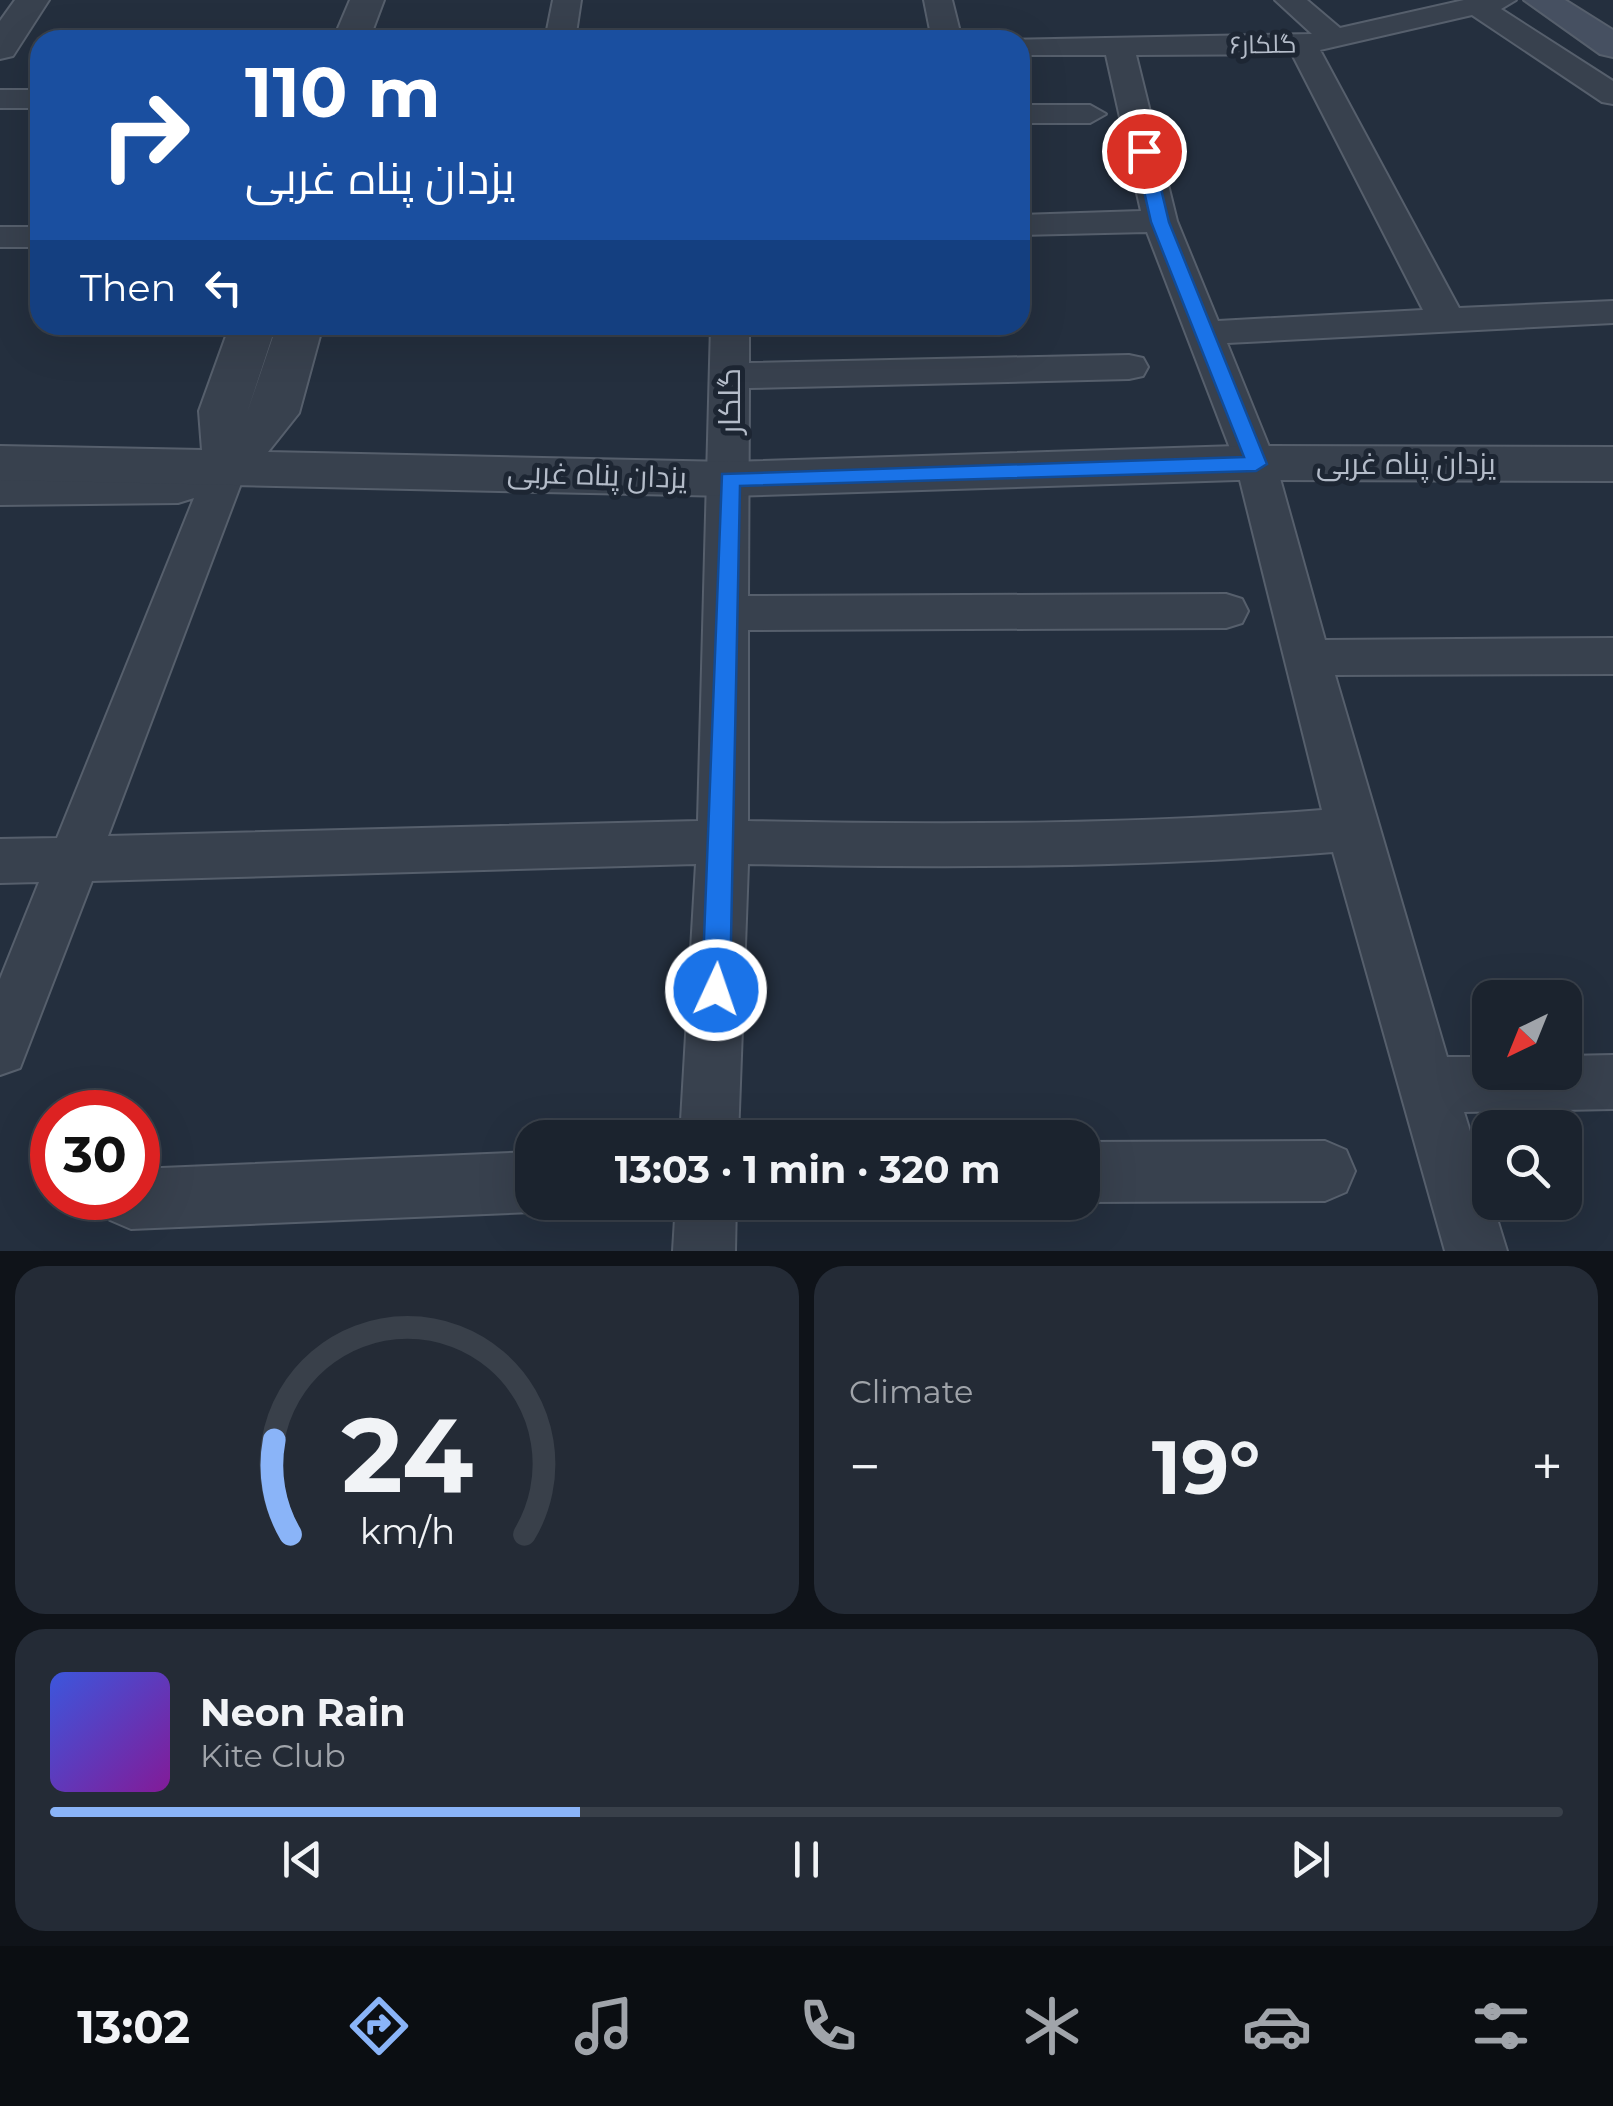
<!DOCTYPE html>
<meta charset="utf-8">
<style>
body{margin:0;font-family:Montserrat,Cairo,sans-serif;background:#242b36;color:#f1f3f6;height:100vh;display:flex;flex-direction:column;font-size:38px;white-space:nowrap}
*{box-sizing:border-box;margin:0}
p{font-size:32px;color:#a0a4aa}
.icon{flex:none;width:55px;height:55px;fill:none;stroke:currentColor;stroke-width:2;stroke-linecap:round;stroke-linejoin:round}
.map{position:relative;height:1251px;overflow:hidden}
.drawer{display:flex;flex-direction:column;gap:15px;padding:15px;background:#0f1319;flex:1}
.drawer>*{flex:none}
.banner{position:absolute;left:30px;top:30px;width:1000px;height:305px;border-radius:30px;box-shadow:0 10px 40px #0002,0 0 0 2px #39404a;background:#1a4fa0;color:#fff;overflow:hidden}
.needle{width:65px;rotate:223deg}
.controls{position:absolute;left:1472px;top:980px;display:grid;gap:20px}
.controls a{display:grid;place-items:center;width:110px;height:110px;border-radius:20px;background:#1b232e;box-shadow:0 10px 40px #0002,0 0 0 2px #39404a;font-size:50px}
.speed{position:absolute;left:30px;top:1090px;display:flex;gap:20px;font-size:50px;font-weight:700;text-align:center}
.speed>*{display:grid;place-content:center;width:130px;height:130px;border-radius:50%;background:#1b232e;box-shadow:0 10px 40px #0002,0 0 0 2px #39404a;line-height:1}
.speed .limit{border:15px solid #d22;background:#fff;color:#111}
.pin{position:absolute;display:grid;place-items:center;width:85px;height:85px;color:#fff;margin:-42px;border:5px solid #fff;border-radius:50%;box-shadow:0 2px 10px #0007}
.me{position:absolute;width:110px;margin:-55px;rotate:3deg;stroke-linejoin:round;filter:drop-shadow(0 0 8px #0008)}
.turn{display:flex;align-items:center;gap:35px;height:210px;padding:0 50px;font-size:45px}
.turn .icon{width:130px;height:130px;stroke-width:2.5}
.turn b{display:block;font-size:70px;line-height:85px}
.then{display:flex;align-items:center;height:95px;padding:0 50px;background:#0003;gap:20px;font-size:38px}
.big{font-size:75px;font-weight:700;line-height:1.1}
.drawer .widget{flex:1;display:flex;flex-direction:column;justify-content:center;gap:15px;min-width:0;padding:0 35px;border-radius:30px;background:#242b36}
.drawer .dial{align-items:center;gap:0}
.dial svg{height:260px;overflow:visible;fill:none;stroke:#39404a;stroke-width:7;stroke-linecap:round;text-anchor:middle}
.dial text{fill:#f1f3f6;stroke:none}
.song{display:flex;align-items:center;gap:30px}
.cover{width:120px;height:120px;border-radius:15px;background:linear-gradient(135deg,hsl(230 70% 55%),hsl(290 70% 35%))}
.played{height:10px;border-radius:5px;background:linear-gradient(90deg,#8ab4f8 35%,#39404a 35%)}
.keys{display:flex;justify-content:space-around;direction:ltr}
.heat{display:flex;justify-content:space-between;align-items:center;font-size:55px;direction:ltr}
.drawer .tiles{flex:1;display:grid;gap:15px;grid-template-columns:1fr 1fr}
.widget:last-child{grid-column:span 2}
.trip{position:absolute;left:515px;top:1120px;width:585px;height:100px;border-radius:30px;background:#1b232e;box-shadow:0 10px 40px #0002,0 0 0 2px #39404a;font-weight:700;line-height:100px;text-align:center}
.tabs{display:flex;height:160px;justify-content:space-around;align-items:center;background:#0b0e12;color:#a0a4aa}
.tabs .icon{width:70px;height:70px}
.tabs .current{color:#8ab4f8}
.tabs b{font-size:45px;color:#f1f3f6}
.map>svg:first-child{display:block}
</style>
<div class="map">
<svg width="1613" height="1251" viewBox="0 0 1613 1251">
<rect width="100%" height="100%" fill="#242f3e"/>
<g fill="none" stroke-linecap="round" stroke-linejoin="round">
<g stroke="#565f6c" stroke-width="4">
<g id="minor">
<path d="M553 0H581L575 40H545Z"/>
<path d="M924 0H952L962 40H932Z"/>
<path d="M1275 0H1307L1340 28 1464 0H1516L1501 9 1613 81V104L1602 102 1472 15 1320 50 1459 308 1613 301V323L1227 343 1276 464 1325 640 1613 638V674L1335 675 1447 1057H1490V1072H1565V1056L1613 1055V1109L1464 1112 1507 1251H1445L1333 852C1138 868 944 868 748 864L738 1138H680L696 864 92 881 20 1068 0 1075V979L39 882 0 883V839L57 838 194 498 178 503 0 505V477L172 475 228 451 242 455 248 465 108 836 698 821 711 325H749V363L1129 355 1143 358 1148 367 1143 376 1129 379 749 388 748 596 1226 594 1242 599 1248 611 1242 623 1226 628 748 630V821C940 825 1131 825 1322 810L1236 464 1147 232 1020 235V215L1141 211 1106 55H1020V40H1009L1312 34ZM1292 54 1423 310 1218 321 1177 221 1136 55Z"/>
<rect x="0" y="90" width="40" height="18"/>
<path d="M1020 105H1090L1106 114 1090 123H1020Z"/>
<rect x="0" y="227" width="40" height="20"/>
<path d="M1325 1141 1346 1150 1355 1171 1346 1192 1325 1201 1082 1202V1142Z"/>
<path d="M532 1152V1202H553L532 1212 131 1229 110 1220 101 1199 138 1198V1169Z"/>
<path d="M676 1202H736L735 1251H673Z"/>
</g>
</g>
<g stroke="#565f6c" stroke-width="4">
<g id="tertiary">
<path d="M15 0H49L13 56 0 59V21Z"/>
<path d="M350 0H384L369 40H333Z"/>
<path d="M230 325H276L247 413 277 325H323L299 413 268 452 729 462 1237 446 1613 447V481L1237 480 729 496 0 480V446L202 450 199 411Z"/>
</g>
</g>
<g stroke="#565f6c" stroke-width="4">
<path id="secondary" d="M1524 0H1565L1613 30V57L1600 54Z"/>
</g>
<use href="#minor" fill="#38414e" fill-rule="evenodd"/>
<use href="#tertiary" fill="#38414e" fill-rule="evenodd"/>
<use href="#secondary" fill="#465061" fill-rule="evenodd"/>
</g>
<path fill="#1a73e8" stroke="#114b97" stroke-width="2.5" d="M1144 146 1152 151 1169 222 1267 464 1256 471 740 486 730 990 726 999 716 1003 706 999 702 990 722 474 1244 457 1151 222 1135 151Z"/>
<g text-anchor="middle" stroke-width="10" stroke-linejoin="round" paint-order="stroke">
<g font-size="25" fill="#b4bcc9" stroke="#1d2633">
<text transform="translate(1263 44) rotate(-1)" y="9">گلکار۶</text>
</g>
<g font-size="30" fill="#b4bcc9" stroke="#1d2633">
<text transform="translate(730 401) rotate(-90)" y="10">گلکار</text>
<text x="1406" y="474">یزدان پناه غربی</text>
<text transform="translate(597 475) rotate(2)" y="10">یزدان پناه غربی</text>
</g>
</g>
</svg>
<div class="controls">
<a><svg class="needle" viewBox="-14 -14 28 28"><path d="M0-13l5 13h-10z" fill="#e53935"/><path d="M0 13l5-13h-10z" fill="#a0a4aa"/></svg></a>
<a><svg class="icon" aria-label="search" viewBox="0 0 24 24"><circle cx="10" cy="10" r="6"/><path d="M15 15l6 6"/></svg></a>
</div>
<div class="speed"><div class="limit">30</div></div>
<div class="pin" style="left:1144px;top:151px;background:#d93025"><svg class="icon" aria-label="arrive" viewBox="0 0 24 24"><path d="M6 21V4h12l-3 4 3 4H6"/></svg></div>
<svg class="me" style="left:716px;top:990px" viewBox="-20 -20 40 40"><circle r="17" fill="#1a73e8" stroke="#fff" stroke-width="3"/><path d="M0-11L8 9 0 5-8 9z" fill="#fff"/></svg>
<div class="trip">13:03 · 1 min · 320 m</div>
<div class="banner">
<div class="turn"><svg class="icon" aria-label="right" viewBox="0 0 24 24"><path d="M7 20v-9h11M14 6l5 5-5 5"/></svg><div><b>110 m</b>یزدان پناه غربی</div></div>
<div class="then">Then<svg class="icon" aria-label="left" viewBox="0 0 24 24"><path d="M17 20v-9H6M10 6l-5 5 5 5"/></svg></div>
</div>
</div>
<section class="drawer">
<div class="tiles">
<div class="widget dial"><svg viewBox="0 0 100 80">
<path d="M14 69A42 42 0 1 1 86 69"/>
<path d="M14 69A42 42 0 0 1 9 40" stroke="#8ab4f8"/>
<text x="50" y="56" font-size="32" font-weight="700">24</text>
<text x="50" y="72" font-size="11">km/h</text>
</svg></div>
<div class="widget"><p>Climate</p>
<div class="heat"><a>−</a><b class="big">19°</b><a>+</a></div>
</div>
<div class="widget">
<div class="song"><i class="cover"></i><div><b>Neon Rain</b><p>Kite Club</p></div></div>
<div class="played"></div>
<div class="keys"><svg class="icon" aria-label="previous" viewBox="0 0 24 24"><path d="M18 5L8 12l10 7zM5 5v14"/></svg><svg class="icon" aria-label="pause" viewBox="0 0 24 24"><path d="M8 5v14M16 5v14"/></svg><svg class="icon" aria-label="next" viewBox="0 0 24 24"><path d="M6 5l10 7-10 7zM19 5v14"/></svg></div>
</div>
</div>
</section>
<nav class="tabs">
<b>13:02</b>
<svg class="icon current" aria-label="directions" viewBox="0 0 24 24"><path d="M12 3l9 9-9 9-9-9zM9 14v-3h6M13 9l2 2-2 2"/></svg>
<svg class="icon" aria-label="music" viewBox="0 0 24 24"><path d="M9 18V5l10-2v13"/><circle cx="6" cy="18" r="3"/><circle cx="16" cy="16" r="3"/></svg>
<svg class="icon" aria-label="phone" viewBox="0 0 24 24"><path d="M5 4h4l2 5-3 2q2 4 5 5l2-3 5 2v4C11 20 4 13 5 4z"/></svg>
<svg class="icon" aria-label="climate" viewBox="0 0 24 24"><path d="M12 3v18M4 7l16 10M4 17L20 7"/></svg>
<svg class="icon" aria-label="car" viewBox="0 0 24 24"><path d="M5 17H2v-5l4-1 3-4h7l3 4 3 1v5h-3M9 17h6M6 11h13"/><circle cx="7" cy="17" r="2"/><circle cx="17" cy="17" r="2"/></svg>
<svg class="icon" aria-label="filters" viewBox="0 0 24 24"><path d="M4 7h16M4 17h16"/><circle cx="9" cy="7" r="2"/><circle cx="15" cy="17" r="2"/></svg>
</nav>
